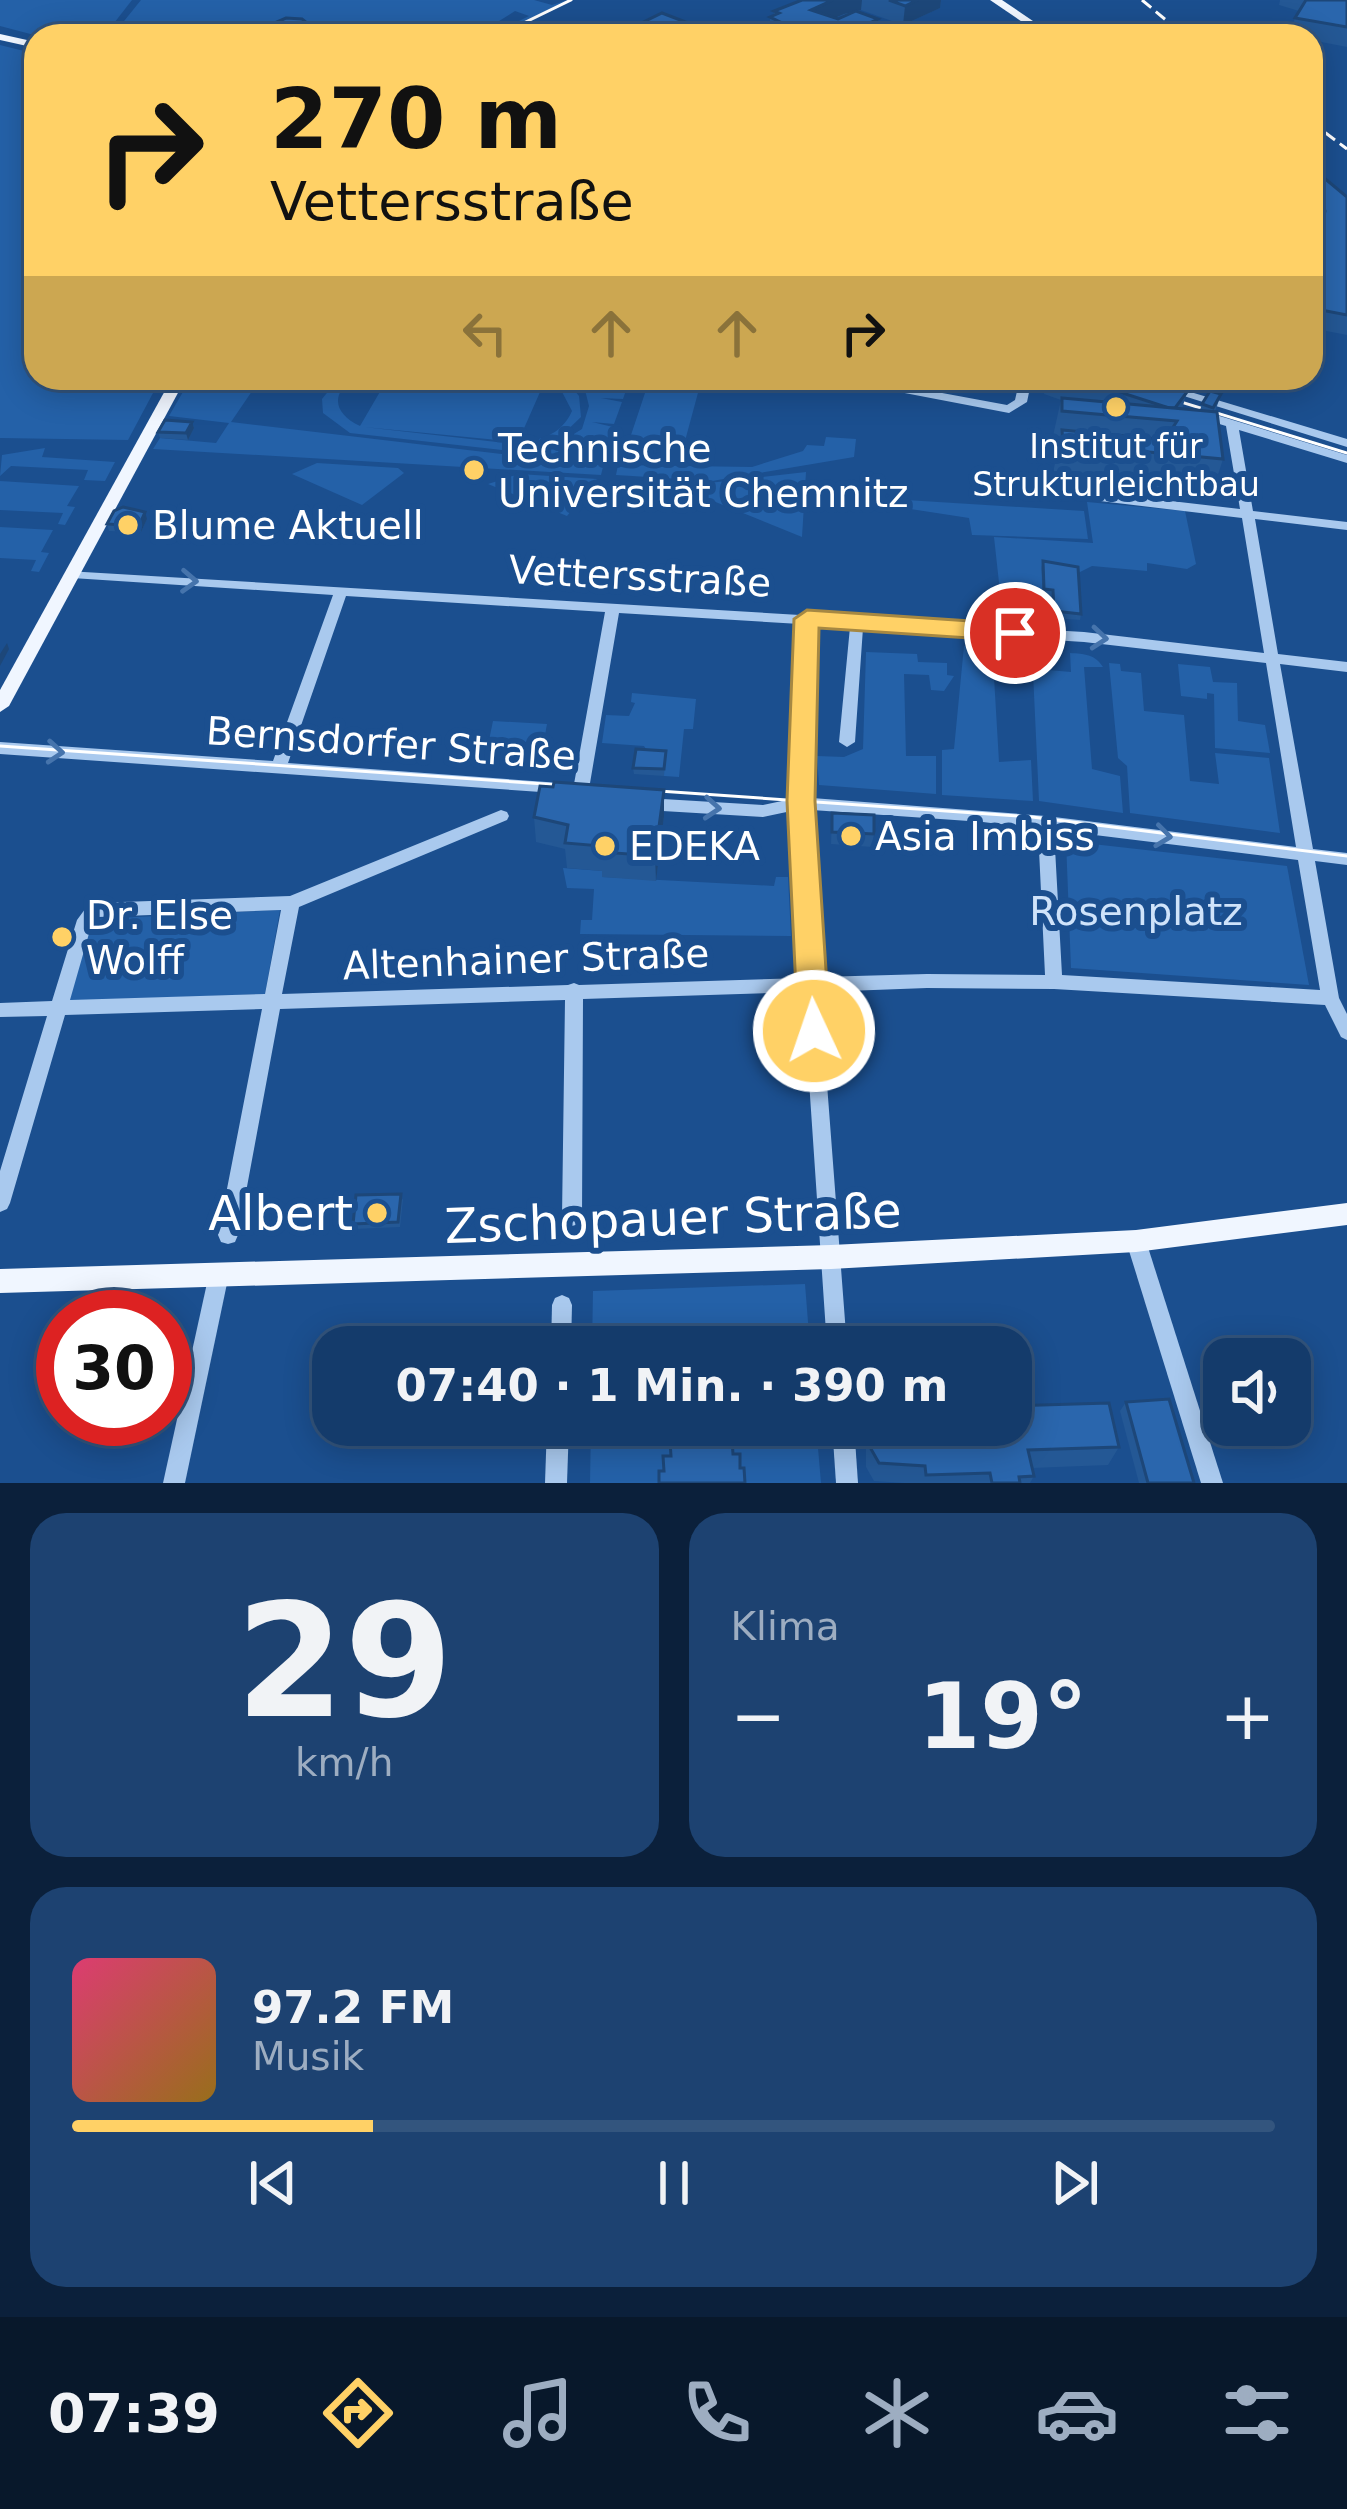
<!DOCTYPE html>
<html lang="de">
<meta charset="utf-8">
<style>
body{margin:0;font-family:"DejaVu Sans",sans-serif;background:#1d4271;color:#f1f3f6;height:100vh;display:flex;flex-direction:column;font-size:45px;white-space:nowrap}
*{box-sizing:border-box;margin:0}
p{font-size:39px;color:#9dadc1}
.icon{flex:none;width:66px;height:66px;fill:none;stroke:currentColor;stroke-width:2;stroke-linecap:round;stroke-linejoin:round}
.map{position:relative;height:1483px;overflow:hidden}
.details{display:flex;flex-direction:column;gap:30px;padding:30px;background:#0b203b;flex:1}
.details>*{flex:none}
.banner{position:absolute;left:24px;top:24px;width:1299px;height:366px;border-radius:36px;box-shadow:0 6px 30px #0003,0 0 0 3px #33557e;background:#ffd166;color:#111;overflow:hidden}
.tools{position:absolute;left:1203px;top:1338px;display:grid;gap:24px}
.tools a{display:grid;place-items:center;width:108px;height:108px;border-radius:24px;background:#143b6b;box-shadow:0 6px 30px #0003,0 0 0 3px #33557e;font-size:60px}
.speed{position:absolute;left:36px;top:1290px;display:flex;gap:24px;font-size:60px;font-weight:700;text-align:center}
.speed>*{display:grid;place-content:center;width:156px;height:156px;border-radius:50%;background:#143b6b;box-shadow:0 6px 30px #0003,0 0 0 3px #33557e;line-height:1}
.speed .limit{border:18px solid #d22;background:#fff;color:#111}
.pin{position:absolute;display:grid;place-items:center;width:102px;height:102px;color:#fff;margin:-51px;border:6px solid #fff;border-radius:50%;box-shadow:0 3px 12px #0007}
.me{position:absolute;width:132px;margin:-66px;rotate:357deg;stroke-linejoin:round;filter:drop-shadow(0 0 9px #0008)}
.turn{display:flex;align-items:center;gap:42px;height:252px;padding:0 48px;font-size:54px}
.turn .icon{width:156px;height:156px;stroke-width:2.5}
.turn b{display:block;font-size:84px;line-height:102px}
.lanes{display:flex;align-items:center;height:114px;padding:0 48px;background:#0003;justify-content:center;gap:60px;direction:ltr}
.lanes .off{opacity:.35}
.big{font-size:90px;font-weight:800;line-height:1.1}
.details .widget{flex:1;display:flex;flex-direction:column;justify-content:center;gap:18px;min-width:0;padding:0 42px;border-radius:36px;background:#1d4271}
.details .dial{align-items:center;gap:0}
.dial b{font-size:156px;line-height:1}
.song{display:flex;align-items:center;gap:36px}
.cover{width:144px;height:144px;border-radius:18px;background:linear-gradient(135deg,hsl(340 70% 55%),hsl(40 70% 35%))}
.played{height:12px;border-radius:6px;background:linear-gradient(90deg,#ffd166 25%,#33557e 25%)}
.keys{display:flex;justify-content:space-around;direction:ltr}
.heat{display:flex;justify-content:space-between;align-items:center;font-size:66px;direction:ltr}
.details .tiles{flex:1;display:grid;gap:30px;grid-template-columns:1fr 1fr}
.widget:last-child{grid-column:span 2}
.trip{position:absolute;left:312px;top:1326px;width:720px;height:120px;border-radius:36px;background:#143b6b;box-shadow:0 6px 30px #0003,0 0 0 3px #33557e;font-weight:800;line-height:120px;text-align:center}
.tab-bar{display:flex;height:192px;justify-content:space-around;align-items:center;background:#08182b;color:#9dadc1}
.tab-bar .icon{width:84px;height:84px}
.tab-bar .selected{color:#ffd166}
.tab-bar b{font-size:54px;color:#f1f3f6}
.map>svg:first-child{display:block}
</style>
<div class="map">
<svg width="1347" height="1483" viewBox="0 0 1347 1483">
<rect width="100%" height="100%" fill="#1b4f8f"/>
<g fill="#2461a8" fill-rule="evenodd">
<path d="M0 0H132L104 36H38L0 26Z"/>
<path d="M141 0H534L552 5 568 0 494 36H489L529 16 515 11 475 36H112Z"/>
<path d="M0 45 36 54V378H161L128 440 0 438Z"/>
<path d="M191 378H261L231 422 511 455 553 447 582 429 589 406 582 378H636L630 379 623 399 601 398 622 402 614 424 592 422 613 427 601 475 153 449 160 438 216 443 229 423 169 416Z"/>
<path d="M339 378H354C329 395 335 414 360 426L388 378 540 383 515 378H573L570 385 579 396 581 417 557 440 502 450 350 433 323 413 322 399ZM544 383 561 390 572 411C561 436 538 441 514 444L364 427 518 442Z"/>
<path d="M650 378H702L682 452 627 447Z"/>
<path d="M826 437 856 439 854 457 712 481 616 475 618 465 752 467 803 451 807 445 824 446Z"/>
<path d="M45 448 42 457 115 462 105 481 84 480 88 470 11 466 0 476 2 455Z"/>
<path d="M317 463 398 468 404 473 362 505 292 474Z"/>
<path d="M806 472 802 537 686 490 691 485Z"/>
<path d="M519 474 597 479 567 516 488 484Z"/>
<path d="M0 481 79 486 67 506 75 507 65 525 58 524 63 513 0 510Z"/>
<path d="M890 499 1084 511 1088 539 972 535 969 518 891 506Z"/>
<path d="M1087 502 1185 511 1196 564 1187 569 1147 563V571L1092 566 1076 574 1042 568 1043 596 1031 601H1001L994 537 1093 543Z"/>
<path d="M0 527 53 530 41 552 49 553 39 572 31 571 36 560 0 558Z"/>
<path d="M964 646 1021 650 1022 661 993 660 999 762 1031 760 1033 801 942 795V750L954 749Z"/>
<path d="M1032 651 1037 669 1071 672 1070 653C1084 654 1095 654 1103 667H1084L1092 769 1120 776 1123 813 1039 801Z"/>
<path d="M866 652 917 654 918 662 947 663V675L954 676 944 691 931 690 929 675 904 674 906 756H936V794L819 785 817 756 844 757 863 749Z"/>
<path d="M1109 663 1120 664 1121 671 1141 673 1144 711 1184 715 1190 781 1219 784 1215 753 1269 758 1280 833 1130 813 1127 766 1118 758Z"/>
<path d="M1178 664 1210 667 1213 682 1237 683 1238 721 1265 725 1270 753 1215 748 1214 694 1207 693V699L1181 696Z"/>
<path d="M632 693 696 699 693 729H684L679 777 664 776 644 746 602 743 606 715 629 716 635 703 631 702Z"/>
<path d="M493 721 547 724 543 746 488 745Z"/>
<path d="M1066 841 1287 866 1309 985 1071 968Z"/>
<path d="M563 868 603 871V877L774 886 776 877H788L791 936 580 934 581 920H592L594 889 567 888Z"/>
<path d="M280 910 265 994 67 1001 88 926 95 919Z"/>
<path d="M805 1284 810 1347H592L593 1291Z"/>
<path d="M591 1425H816L821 1483H590Z"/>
</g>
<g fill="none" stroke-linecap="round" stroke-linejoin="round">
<g fill="#a9c9ee" fill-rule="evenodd">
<path d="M716 30 729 34 730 36 713 34 712 32Z"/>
<path d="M836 378H861L1007 405 1015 400 1020 378H1032L1027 402 1009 413 842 381Z"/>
<path d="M1126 378H1144L1347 439V447Z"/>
<path d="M1200 410 1347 455V463L1239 430 1253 511 1347 522V530L1255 519 1278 654 1347 662V672L1280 664 1313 849 1347 853V865L1315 861 1339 998 1347 1014V1040L1341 1037 1325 1005 1054 989 927 988 820 992 847 1347H827L803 992 583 999 582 1217 579 1224 572 1226 565 1224 562 1217 565 1000 280 1009 238 1235 235 1242 228 1244 221 1242 218 1235 262 1009 65 1015 10 1203 7 1209 0 1212V1171L47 1016 0 1017V1003L52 1001 77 920 88 905 94 903 290 896 501 810 507 812 509 816 507 820 299 907 282 994 568 985 574 983 579 985 802 978 795 870 796 810 763 817 646 810 640 808 638 804 640 800 646 798 763 805 796 798 800 624 619 613 589 789 586 793 581 795 575 792 570 794 0 754V742L273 761 333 595 72 578 65 574 67 571 1084 632 1264 653 1242 518 1050 495 1044 491 1050 487 1240 509 1226 426 1196 417 1194 414ZM346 596 605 612 574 784 288 763ZM814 625 850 627 839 742 847 747 855 742 863 628 1084 642 1266 663 1296 847 1046 816 812 798ZM812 810 983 822 1038 829 1045 975 927 974 819 977 811 870ZM1054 830 1298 860 1320 990 1062 975ZM281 910 265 994 70 1000 92 923 98 917Z"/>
<path d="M1136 1232 1143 1234 1146 1241 1223 1483H1201L1126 1241 1129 1234Z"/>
<path d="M219 1264 226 1267 229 1274 185 1483H163L209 1274 212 1267Z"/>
<path d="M562 1295 569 1298 572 1305 571 1347H551L552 1305 555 1298Z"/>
<path d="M547 1425H569L567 1483H545Z"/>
<path d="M832 1425H854L858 1483H836Z"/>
</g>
<g fill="#f0f6ff" fill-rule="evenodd">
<path d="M990 0H1002L1055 36H1043Z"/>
<path d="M0 34 36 42V48L0 40Z"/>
<path d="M172 378H186L9 706 0 712V690Z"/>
<path d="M1347 1203V1225L1136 1252 831 1269 0 1293V1269L831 1245 1136 1230Z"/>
</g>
<g stroke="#fff" stroke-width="3">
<path d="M497 36 571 0"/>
<path d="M1103 378 1347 453"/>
<path d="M0 746 588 787"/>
<path d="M630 789 1032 817 1347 856"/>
</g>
<g stroke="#fff" stroke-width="3" stroke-dasharray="12 6" stroke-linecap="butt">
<path d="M1142 0 1185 36"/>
<path d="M1311 122 1347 149"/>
</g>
</g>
<g fill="#245895">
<path d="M801 0H941L940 8 903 25 861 10 834 18 876 36H770V17L774 15V11Z"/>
<path d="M1280 0H1347V47L1311 40V36H1289L1295 18 1299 11 1279 5Z"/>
<path d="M1311 167 1347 197V335L1311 328V251L1313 252 1319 229 1311 206Z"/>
<path d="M1047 378H1144L1187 392 1182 409 1200 410 1202 404 1221 394 1215 412 1223 459 1211 497 1054 482V468L1058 449H1054L1053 436 1061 400 1044 394Z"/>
<path d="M192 422 194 428 188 440 160 438 158 432Z"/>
<path d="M147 519 141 532 109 531 107 524Z"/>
<path d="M1043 561 1081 614 1080 620 1052 618 1051 597 1043 596 1041 568Z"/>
<path d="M666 751 664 776 634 774 633 768Z"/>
<path d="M832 813 874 834 872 847 831 844Z"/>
<path d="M664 816 656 881 602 877V871L567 868 565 849 536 842 534 817Z"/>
<path d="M403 1199 400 1227 354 1229 353 1224Z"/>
<path d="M1126 1402 1194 1483H1139L1120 1411Z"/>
<path d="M866 1425H1011L1119 1447 1108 1465 1032 1468 1034 1476 1030 1483H904L874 1481 866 1467Z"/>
</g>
<g fill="#1d4779">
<path d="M833 0H862L861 10 844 14 809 29 811 10Z"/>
<path d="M918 0H941L940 8 903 25 905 6Z"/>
<path d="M878 19 876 36H841Z"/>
<path d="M312 27 313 36H296L301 30Z"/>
<path d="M192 422 194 428 188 440 186 433Z"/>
<path d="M145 512 147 519 141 532 139 526Z"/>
<path d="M7 643 9 649 0 666V654Z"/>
<path d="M664 790V816L656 881 655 856Z"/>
</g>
<g fill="#2a66ad" stroke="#1d4779" stroke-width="3">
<path d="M802 0H833L811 10 838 19 856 11 878 19 841 36H824L807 29 801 32 770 17 779 13 774 11Z"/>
<path d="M889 0H918L905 6Z"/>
<path d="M1306 0H1347V27L1295 18Z"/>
<path d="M662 13 722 36H615Z"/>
<path d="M286 18 302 19 312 27 301 30 305 34 296 36H273L263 28Z"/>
<path d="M909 32 921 36H900Z"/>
<path d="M1311 167 1347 197V315L1311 308V251L1315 252 1325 211Z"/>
<path d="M1076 378H1144L1187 392 1175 408H1169Z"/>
<path d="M1210 391 1221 394 1213 408 1202 404Z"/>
<path d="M1062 398 1217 412 1223 459 1063 444 1062 430 1165 440 1177 421 1062 411Z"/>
<path d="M165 420 192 422 186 433 158 432Z"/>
<path d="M123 507 145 512 139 526 107 524 114 511Z"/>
<path d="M1043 561 1078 567 1081 614 1054 611 1053 590 1044 589Z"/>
<path d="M636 749 666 751 664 769 633 768Z"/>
<path d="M554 782 664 790 655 856 601 852 602 846 565 843 568 825 534 817 540 786 553 787Z"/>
<path d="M832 813 874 815V834L832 832Z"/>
<path d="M401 1194 398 1222 353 1224 356 1195Z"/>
<path d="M1169 1399 1194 1483H1148L1126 1402Z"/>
<path d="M1109 1403 1119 1447 1028 1450 1034 1476 1019 1477 1020 1483H992L990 1473 926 1475 925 1466 879 1463 871 1449 872 1425H1011V1406Z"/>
<path d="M731 1425 733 1454H740V1468H744L745 1483H659V1471H664L663 1456H671L669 1426Z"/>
</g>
<defs><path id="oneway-chevron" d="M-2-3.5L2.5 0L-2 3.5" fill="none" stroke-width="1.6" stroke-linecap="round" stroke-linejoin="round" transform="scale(3)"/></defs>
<g stroke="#4674ac">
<use href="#oneway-chevron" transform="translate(189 581) rotate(3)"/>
<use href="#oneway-chevron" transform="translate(1099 638) rotate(5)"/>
<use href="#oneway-chevron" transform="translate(55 752) rotate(4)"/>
<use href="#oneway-chevron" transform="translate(712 808) rotate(4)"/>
<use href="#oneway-chevron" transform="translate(1163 836) rotate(7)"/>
</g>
<path fill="#ffd166" stroke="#a68842" stroke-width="3" d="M807 610 1015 624 1028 633 1015 641 819 628 815 801 830 1031 826 1041 814 1045 803 1041 798 1031 787 801 794 619Z"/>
<g fill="#ffd166" stroke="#1b4f8f" stroke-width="4.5">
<circle cx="1116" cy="407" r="12"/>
<circle cx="474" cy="470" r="12"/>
<circle cx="128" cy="525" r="12"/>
<circle cx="851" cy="836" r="12"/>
<circle cx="605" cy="846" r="12"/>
<circle cx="62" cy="937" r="12"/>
<circle cx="377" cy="1213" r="12"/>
</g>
<g text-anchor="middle" stroke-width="12" stroke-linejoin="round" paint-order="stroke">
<g font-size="33" fill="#fff" stroke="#1b4f8f">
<text x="1116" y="458">Institut für<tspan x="1116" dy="38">Strukturleichtbau</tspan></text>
</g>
<g font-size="39" fill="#fff" stroke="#1b4f8f" text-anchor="start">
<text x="498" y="462">Technische<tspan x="498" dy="45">Universität Chemnitz</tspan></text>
<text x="152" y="539">Blume Aktuell</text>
<text x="875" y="850">Asia Imbiss</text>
<text x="629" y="860">EDEKA</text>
<text x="86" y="929">Dr. Else<tspan x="86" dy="45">Wolff</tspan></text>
</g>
<g font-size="39" fill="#fff" stroke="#1b4f8f">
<text transform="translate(640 576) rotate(3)" y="14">Vettersstraße</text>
<text transform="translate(391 743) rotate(4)" y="14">Bernsdorfer Straße</text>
<text transform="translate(526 959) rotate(-2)" y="14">Altenhainer Straße</text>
</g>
<g font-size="39" fill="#cfe3fa" stroke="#1b4f8f">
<text x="1136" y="925">Rosenplatz</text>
</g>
<g font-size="48" fill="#fff" stroke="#1b4f8f" text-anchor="end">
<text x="353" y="1230">Albert</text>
</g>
<g font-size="48" fill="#fff" stroke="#1b4f8f">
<text transform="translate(673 1218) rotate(-2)" y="17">Zschopauer Straße</text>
</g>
</g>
</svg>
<div class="tools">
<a><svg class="icon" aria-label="sound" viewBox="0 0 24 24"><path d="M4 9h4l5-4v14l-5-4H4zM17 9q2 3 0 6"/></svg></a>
</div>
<div class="speed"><div class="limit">30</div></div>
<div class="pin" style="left:1015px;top:633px;background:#d93025"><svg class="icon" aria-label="arrive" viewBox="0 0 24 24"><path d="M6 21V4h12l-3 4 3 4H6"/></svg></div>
<svg class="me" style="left:814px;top:1031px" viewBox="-20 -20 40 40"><circle r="17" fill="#ffd166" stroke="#fff" stroke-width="3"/><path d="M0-11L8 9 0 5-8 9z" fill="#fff"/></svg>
<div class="trip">07:40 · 1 Min. · 390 m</div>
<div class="banner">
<div class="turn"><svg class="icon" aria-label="right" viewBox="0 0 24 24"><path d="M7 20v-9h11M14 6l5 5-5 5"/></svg><div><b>270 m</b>Vettersstraße</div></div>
<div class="lanes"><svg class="icon off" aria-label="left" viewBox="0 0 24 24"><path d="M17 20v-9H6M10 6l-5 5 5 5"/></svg><svg class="icon off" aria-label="ahead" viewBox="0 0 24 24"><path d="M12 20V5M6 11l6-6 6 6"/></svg><svg class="icon off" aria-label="ahead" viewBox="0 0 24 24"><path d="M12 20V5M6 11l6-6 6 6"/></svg><svg class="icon" aria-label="right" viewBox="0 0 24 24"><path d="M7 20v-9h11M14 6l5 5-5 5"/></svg></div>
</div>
</div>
<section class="details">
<div class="tiles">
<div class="widget dial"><b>29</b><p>km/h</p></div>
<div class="widget"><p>Klima</p>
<div class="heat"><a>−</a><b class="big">19°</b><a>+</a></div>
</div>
<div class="widget">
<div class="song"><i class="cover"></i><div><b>97.2 FM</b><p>Musik</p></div></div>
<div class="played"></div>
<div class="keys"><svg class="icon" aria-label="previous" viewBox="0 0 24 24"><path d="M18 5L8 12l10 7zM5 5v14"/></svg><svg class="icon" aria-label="pause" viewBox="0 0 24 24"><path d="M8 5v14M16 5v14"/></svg><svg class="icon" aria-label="next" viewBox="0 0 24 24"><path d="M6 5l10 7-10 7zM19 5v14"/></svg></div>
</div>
</div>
</section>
<nav class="tab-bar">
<b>07:39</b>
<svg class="icon selected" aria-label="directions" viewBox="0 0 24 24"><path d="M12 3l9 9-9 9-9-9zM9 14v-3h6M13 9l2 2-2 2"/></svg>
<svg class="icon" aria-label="music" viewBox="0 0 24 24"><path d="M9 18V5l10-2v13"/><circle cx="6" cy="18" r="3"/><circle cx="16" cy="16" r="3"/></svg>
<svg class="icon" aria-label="phone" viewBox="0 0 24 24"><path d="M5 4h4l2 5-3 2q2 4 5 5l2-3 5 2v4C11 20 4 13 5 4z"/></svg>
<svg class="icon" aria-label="climate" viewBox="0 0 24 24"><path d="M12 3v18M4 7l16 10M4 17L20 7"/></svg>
<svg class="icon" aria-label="car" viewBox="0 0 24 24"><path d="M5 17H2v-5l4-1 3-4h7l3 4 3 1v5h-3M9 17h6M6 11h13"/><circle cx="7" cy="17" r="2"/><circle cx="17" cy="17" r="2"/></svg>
<svg class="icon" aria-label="filters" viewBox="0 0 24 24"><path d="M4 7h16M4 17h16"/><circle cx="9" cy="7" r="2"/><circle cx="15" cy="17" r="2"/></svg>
</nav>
